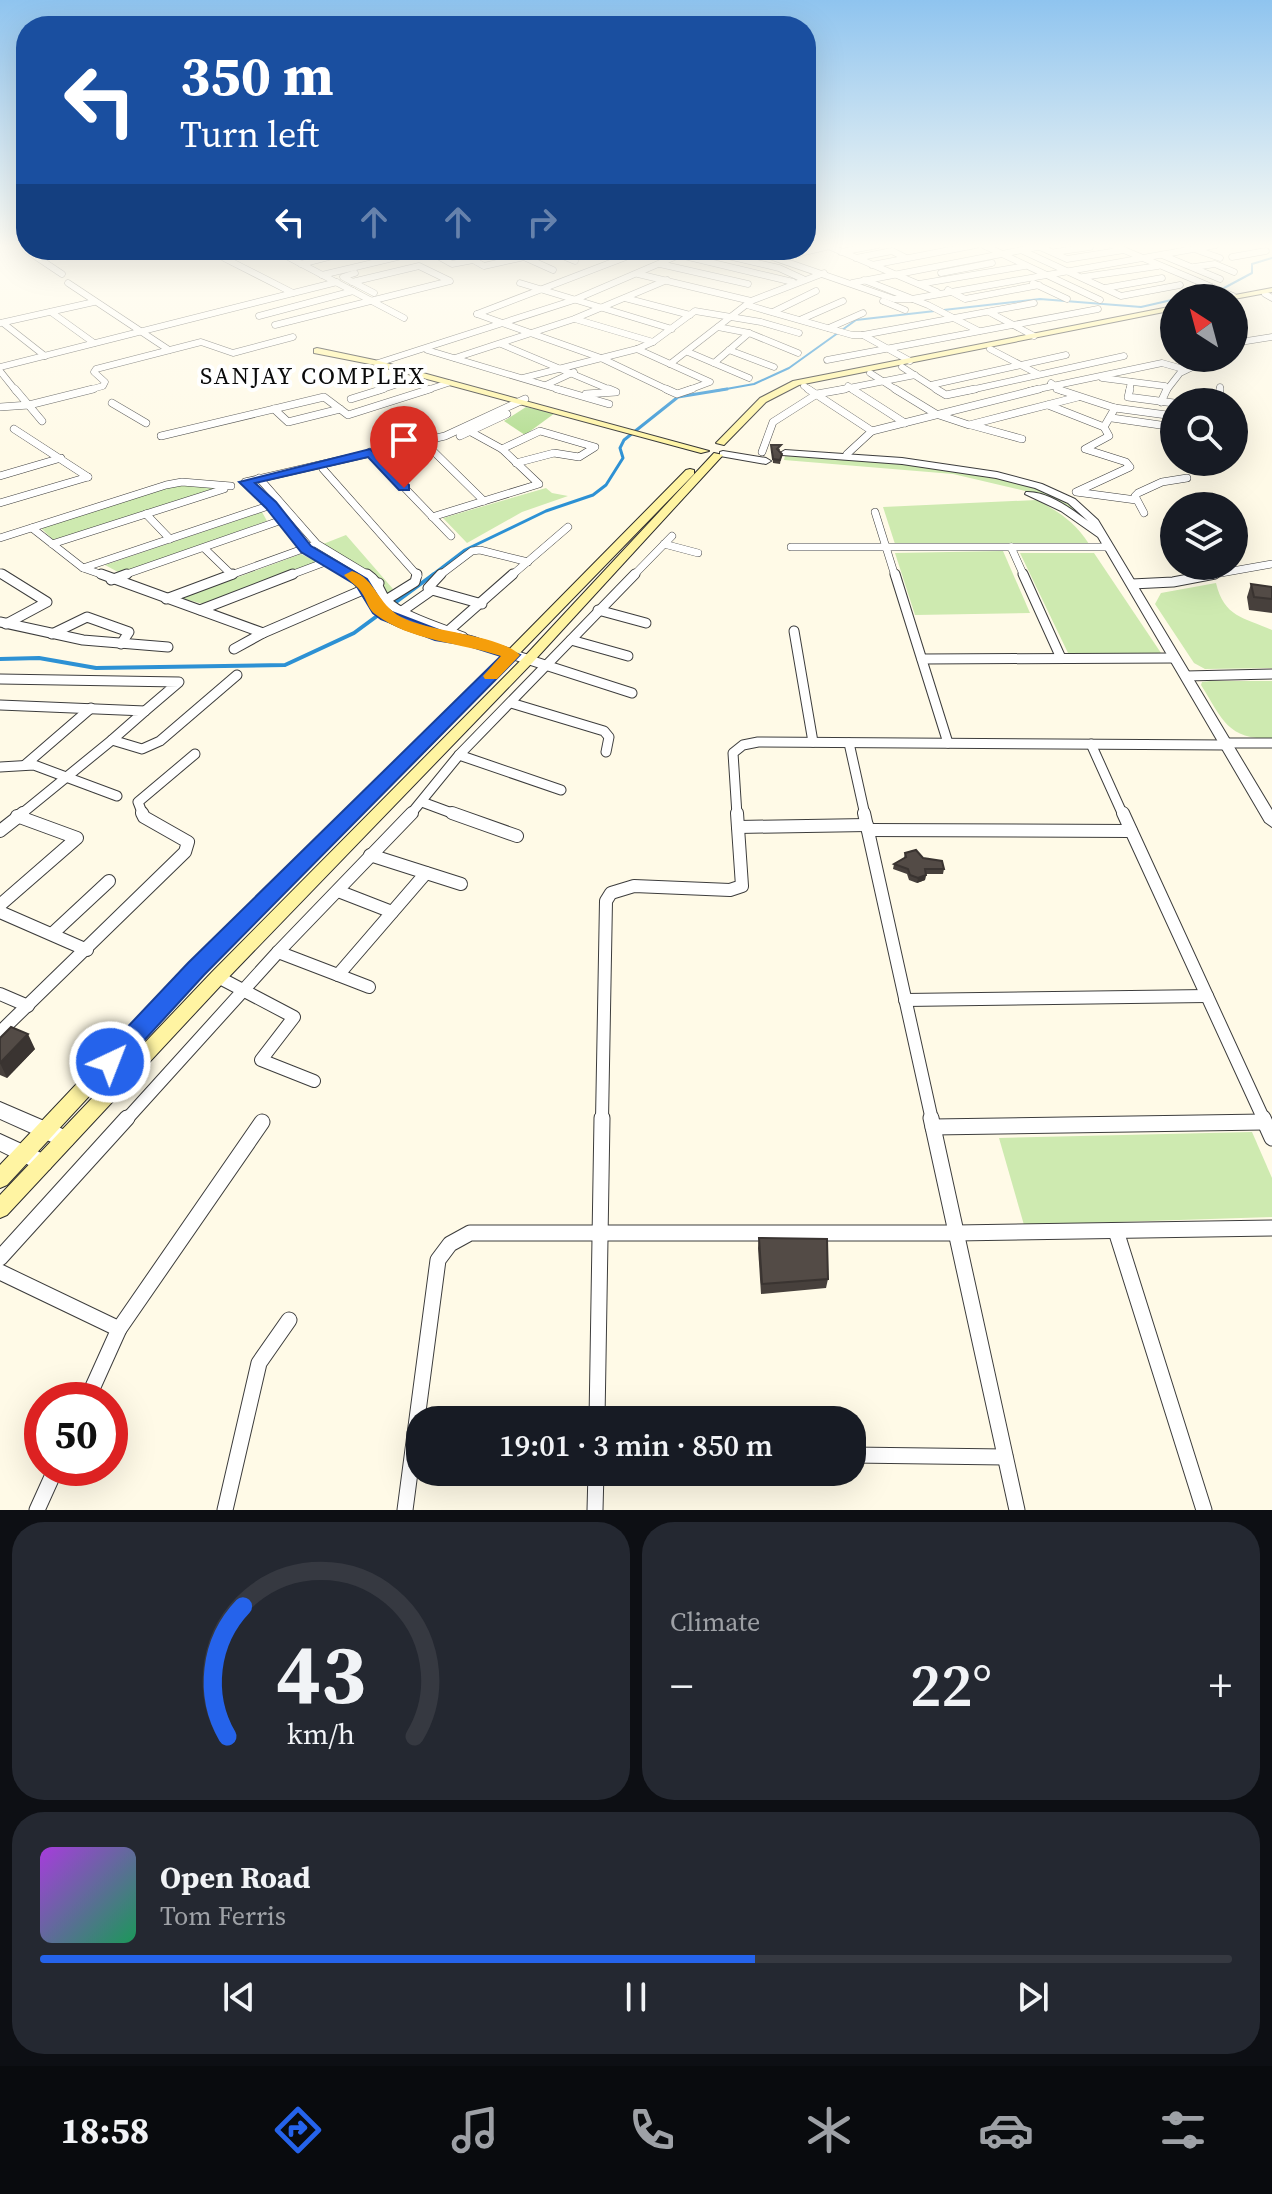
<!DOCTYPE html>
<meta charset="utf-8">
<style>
body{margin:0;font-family:"Source Serif 4",serif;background:#242831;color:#f1f3f6;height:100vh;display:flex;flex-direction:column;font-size:30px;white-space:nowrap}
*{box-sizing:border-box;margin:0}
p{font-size:26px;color:#9ea1a6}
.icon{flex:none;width:44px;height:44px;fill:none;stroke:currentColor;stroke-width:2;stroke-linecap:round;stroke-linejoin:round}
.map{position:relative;height:1510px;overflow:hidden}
.side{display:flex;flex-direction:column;gap:12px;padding:12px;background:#0d0f14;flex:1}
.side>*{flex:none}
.top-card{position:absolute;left:16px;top:16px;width:800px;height:244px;border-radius:32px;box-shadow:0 8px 32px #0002;background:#1a4fa0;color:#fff;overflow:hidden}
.needle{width:52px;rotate:324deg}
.buttons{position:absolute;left:1160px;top:284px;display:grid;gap:16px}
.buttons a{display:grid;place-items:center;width:88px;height:88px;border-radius:50%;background:#171b24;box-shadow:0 8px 32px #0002;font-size:40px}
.speed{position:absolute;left:24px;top:1382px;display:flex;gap:16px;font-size:40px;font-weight:700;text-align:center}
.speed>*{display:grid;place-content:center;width:104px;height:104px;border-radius:50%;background:#171b24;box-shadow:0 8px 32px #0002;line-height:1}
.speed .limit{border:12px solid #d22;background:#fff;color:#111}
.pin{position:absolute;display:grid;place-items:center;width:68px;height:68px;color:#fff;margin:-82px -34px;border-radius:50% 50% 50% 0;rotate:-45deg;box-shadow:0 0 8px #0007}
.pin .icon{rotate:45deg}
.me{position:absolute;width:88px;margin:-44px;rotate:43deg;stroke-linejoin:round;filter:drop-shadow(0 0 6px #0008)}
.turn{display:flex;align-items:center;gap:28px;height:168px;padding:0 32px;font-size:36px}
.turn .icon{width:104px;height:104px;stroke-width:2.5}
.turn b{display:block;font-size:56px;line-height:68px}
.lanes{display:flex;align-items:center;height:76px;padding:0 32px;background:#0003;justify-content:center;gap:40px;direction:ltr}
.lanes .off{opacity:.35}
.big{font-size:60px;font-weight:600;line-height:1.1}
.side .widget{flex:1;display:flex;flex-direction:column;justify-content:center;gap:12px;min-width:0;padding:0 28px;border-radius:32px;background:#242831}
.side .dial{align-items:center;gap:0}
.dial svg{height:208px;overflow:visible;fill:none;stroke:#363941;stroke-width:7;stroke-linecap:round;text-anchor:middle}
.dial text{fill:#f1f3f6;stroke:none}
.song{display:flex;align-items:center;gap:24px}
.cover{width:96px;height:96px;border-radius:12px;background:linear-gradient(135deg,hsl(280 70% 55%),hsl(150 70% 35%))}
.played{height:8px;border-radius:4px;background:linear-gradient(90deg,#2563eb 60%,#363941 60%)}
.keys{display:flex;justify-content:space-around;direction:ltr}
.heat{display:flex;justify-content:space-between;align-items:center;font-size:44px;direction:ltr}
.side .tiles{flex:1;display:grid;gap:12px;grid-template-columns:1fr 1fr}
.widget:last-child{grid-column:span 2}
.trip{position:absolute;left:406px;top:1406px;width:460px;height:80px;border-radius:32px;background:#171b24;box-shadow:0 8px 32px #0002;font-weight:600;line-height:80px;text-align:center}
.tab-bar{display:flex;height:128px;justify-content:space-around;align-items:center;background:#090b0e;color:#9ea1a6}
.tab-bar .icon{width:56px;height:56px}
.tab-bar .current{color:#2563eb}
.tab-bar b{font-size:36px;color:#f1f3f6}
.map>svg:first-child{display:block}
</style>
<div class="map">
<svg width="1272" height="1510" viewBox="0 0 1272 1510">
<rect width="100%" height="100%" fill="#fffae7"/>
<g fill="#ceeab0">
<path d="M785 456C856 461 1052 463 1092 527L1042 495 953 474 784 460Z"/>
<path d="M174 484 224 486 54 541 41 528Z"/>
<path d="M546 488 552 493 568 496 522 512 467 543 443 518Z"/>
<path d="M1037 500C1059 512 1075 522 1089 544H895L883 507Z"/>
<path d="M262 512 267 521 120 573 105 565Z"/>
<path d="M346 535 393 589 387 595 377 584 318 546Z"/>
<path d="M1003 551 1030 613 915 615 895 553Z"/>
<path d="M1020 553H1094L1161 653H1068Z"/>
<path d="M301 554 317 562 203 604 181 598Z"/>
<path d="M1216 583C1224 617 1243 617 1272 630V668L1205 669 1194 663 1155 604 1161 593Z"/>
<path d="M1210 681H1272V739C1227 739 1223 720 1201 685L1202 682Z"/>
<path d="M1252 1132 1272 1178V1217L1024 1225 999 1138Z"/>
</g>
<path fill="#b1dc8e" d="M526 407 555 413 525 435 504 421Z"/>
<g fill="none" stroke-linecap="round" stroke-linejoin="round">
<path stroke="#2d91d4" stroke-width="2" d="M715 391 754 384 789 368 856 320 1040 299 1141 307 1224 288 1252 273V264L1272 258"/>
<path stroke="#2d91d4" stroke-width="3" d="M431 576 465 550 546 511 593 495 606 485 623 458 620 448 624 440 678 397 727 389"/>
<path stroke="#2d91d4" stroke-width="4" d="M0 659 39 658 96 668 285 665 354 633 434 574"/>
<g stroke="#3d3d3d" stroke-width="7">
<g id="minor-far4">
<path d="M826 245 937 292"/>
<path d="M983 245 1100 300"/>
<path d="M1112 245 1233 296"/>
<path d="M1040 247 1067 259 1124 250"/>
<path d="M26 250 62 274"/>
<path d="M275 250 404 318"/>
<path d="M455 250 484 266 551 251"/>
<path d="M548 250 575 261"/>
<path d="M659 250 793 282"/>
<path d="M702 250 779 268 803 279"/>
<path d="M752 250 894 299H912L1216 245"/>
<path d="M1021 250 1121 296 1180 285"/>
<path d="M1197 250 1220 258"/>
<path d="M841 252 878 245"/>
<path d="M1055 252 1090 247"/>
<path d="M1162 255 1220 279"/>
<path d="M225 257 262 250"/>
<path d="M524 257 553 270"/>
<path d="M1232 257 1266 251"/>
<path d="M224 258 293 293"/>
<path d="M779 258 830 246"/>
<path d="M856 258 892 251 906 258"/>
<path d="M301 264 356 250"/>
<path d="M660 264 748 284"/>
<path d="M872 265 976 245"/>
<path d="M1194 267 1215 264 1234 272"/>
<path d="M355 273 343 277 374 293"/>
<path d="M941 273 992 263"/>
<path d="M638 274 751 301"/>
<path d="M322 275 427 250 452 264 473 260"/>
<path d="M1083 277 1158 266"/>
<path d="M864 280 928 305 979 331"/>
<path d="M68 283 169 350"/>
<path d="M520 283 672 329"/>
<path d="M852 283 1048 245"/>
<path d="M1033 283 1067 299"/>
<path d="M919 284 1025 266"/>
<path d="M1105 288 1162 278"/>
<path d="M948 290 965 299 1039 285"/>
<path d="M1265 294 1272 298"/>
<path d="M625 298 690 315"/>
<path d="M883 301 905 310"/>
<path d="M747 305 852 335H863L1034 303"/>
<path d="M51 312 94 343"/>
<path d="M773 312 816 291"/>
<path d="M989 312 1034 336"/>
<path d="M477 314 601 358 670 391"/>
<path d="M477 314 644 250"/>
<path d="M259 316 353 291"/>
<path d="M575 319 653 342"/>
<path d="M802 319 843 301"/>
<path d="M0 323 94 302"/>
<path d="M3 323 45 356"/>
<path d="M275 325 450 281 419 266 352 282"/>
<path d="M718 327 749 333 798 353"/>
<path d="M829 328 863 313"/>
<path d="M863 335 910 361"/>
<path d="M1234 343 1272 337"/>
<path d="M501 344 613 391"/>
<path d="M637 349 710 382 686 391"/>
<path d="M990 349 1038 374"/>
<path d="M427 350 564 391"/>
<path d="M729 350 774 367"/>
<path d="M688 352 749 378"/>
<path d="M455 358 574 319 667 280"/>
<path d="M827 360 1098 309"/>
<path d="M378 363 574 300 679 255"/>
<path d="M714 363 749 333"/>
<path d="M670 364 751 301 824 273"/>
<path d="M0 367 337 282"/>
<path d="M902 367 939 391"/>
<path d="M0 371 16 391"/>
<path d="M870 373 898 391"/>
<path d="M523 378 637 349 653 342 695 311 761 322 799 333"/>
<path d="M1102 378 1165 386"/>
<path d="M1051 383 1062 391"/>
<path d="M546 385 574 372"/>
<path d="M931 385 1066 355"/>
<path d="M804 386 811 391"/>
<path d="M848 386 855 391"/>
<path d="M85 391 103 386 105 382 94 372 96 369 201 342 233 353 293 337"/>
<path d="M377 391 404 382"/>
<path d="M424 391 448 383"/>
<path d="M834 391 915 375"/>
<path d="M966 391 1124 356"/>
<path d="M1029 391 1162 363 1183 369"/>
<path d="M1129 391 1131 382"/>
<path d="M1166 391 1180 373 1211 358"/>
<path d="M1220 391V387"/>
</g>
</g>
<g stroke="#3d3d3d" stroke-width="8">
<g id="minor-far3">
<path d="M15 389 42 421"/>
<path d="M557 389 609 404"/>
<path d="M666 389 677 394 692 389"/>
<path d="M808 389 872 431"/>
<path d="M852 389 905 423"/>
<path d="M895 389 936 414 969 425 1078 397"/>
<path d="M936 389 946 395 975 389"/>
<path d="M1057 389 1115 408 1174 416"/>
<path d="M1130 389 1128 397 1174 403"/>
<path d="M586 394 616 392 609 389"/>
<path d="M351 399 383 389"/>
<path d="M1161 402 1167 389"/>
<path d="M1185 402 1188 399 1219 400 1220 389"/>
<path d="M112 403 146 423"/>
<path d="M1048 405 1104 427"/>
<path d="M0 407 29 405 93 389"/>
<path d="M1115 408 1104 427 1109 436 1085 449 1126 462 1130 467 1076 492 1136 500"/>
<path d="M274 409 288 422 340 409"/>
<path d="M1112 418 1174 427"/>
<path d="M971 425 1022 439"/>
<path d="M14 429 88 477"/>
<path d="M161 436 324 397 348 415 430 389"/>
<path d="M460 436 507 414"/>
<path d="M427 445 484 501"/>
<path d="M502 449 540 431 595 447 579 457 554 453 516 463"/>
<path d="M370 452 451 536"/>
<path d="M762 452 773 422 817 394 845 389"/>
<path d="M847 454 872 431 1039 389"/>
<path d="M323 469 418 576"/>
<path d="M0 476 61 458"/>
<path d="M259 478 317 544 370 576"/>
<path d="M248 484 245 482 445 436 525 399"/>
<path d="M249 485 271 505 306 549 353 576"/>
<path d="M0 503 88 477"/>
<path d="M875 512 895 576"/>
<path d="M1144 513 1135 496 1138 493 1162 482 1187 478"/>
<path d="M146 514 170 539"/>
<path d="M432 517 539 484 502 449 471 432"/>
<path d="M32 528 83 568 106 576"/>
<path d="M0 538 166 485 182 482 231 486"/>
<path d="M52 544 224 489"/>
<path d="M664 544 698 553"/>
<path d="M791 547H1107"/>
<path d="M1011 547 1024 576"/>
<path d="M204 548 232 575"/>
<path d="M83 568 274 504"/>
<path d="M0 573 6 576"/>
<path d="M121 576 282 520"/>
<path d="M228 576 311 546"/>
<path d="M288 576 328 561"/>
<path d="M439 576 472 551 480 550 528 562"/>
<path d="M511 576 568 527"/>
<path d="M633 576 672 536"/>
<path d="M1204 576 1272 564"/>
</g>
</g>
<g stroke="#3d3d3d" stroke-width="11">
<g id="minor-far2">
<path d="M2 574 47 602 6 624"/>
<path d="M101 574 263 633 379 583"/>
<path d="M349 574C365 584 366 596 378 608 393 626 445 637 468 640L632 693"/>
<path d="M367 574C381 584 377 589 386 600 399 616 444 629 463 637"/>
<path d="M895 574 948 743"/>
<path d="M1023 574 1061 658"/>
<path d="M111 580 127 574"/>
<path d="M1132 584 1173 582 1215 574"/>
<path d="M432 590 482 604"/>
<path d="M166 599 233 574"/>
<path d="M386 600 415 582 417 574"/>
<path d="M200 610 293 574"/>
<path d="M598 610 646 623"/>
<path d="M402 611 432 590 428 588 441 574"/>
<path d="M0 622 83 640 168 647"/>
<path d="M794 631 813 742"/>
<path d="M446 633 513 574"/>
<path d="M52 634 87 617 129 632 121 644"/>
<path d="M571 640 628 656"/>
<path d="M234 649 263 633"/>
<path d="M922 659 1175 658"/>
<path d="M1186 676 1272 674"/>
<path d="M0 679 179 682 145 711"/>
<path d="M511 703 604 731 609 737 606 752"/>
<path d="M0 705 145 711 112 740 142 749 160 741 237 675"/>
<path d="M849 743 865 815"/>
<path d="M1225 743H1272"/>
<path d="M1091 744 1123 815"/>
<path d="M459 755 561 790"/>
<path d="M25 765 91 708"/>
<path d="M0 767 34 765 117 796"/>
<path d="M422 802 457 815"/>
<path d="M20 815 112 740"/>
<path d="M143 815 138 802 195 754"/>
<path d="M410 815 459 755 635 574"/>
<path d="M737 815 733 753 743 745 758 742 1227 745"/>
</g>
</g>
<g stroke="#3d3d3d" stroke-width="14">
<g id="minor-far1">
<path d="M452 813 517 836"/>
<path d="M864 813 932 1120"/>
<path d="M1123 813 1264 1120"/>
<path d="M738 827 867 825"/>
<path d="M868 830 1131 831"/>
<path d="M0 831 23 813"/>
<path d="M370 855 461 884"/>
<path d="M338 891 392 912"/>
<path d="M0 905 77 838 17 816"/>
<path d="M0 912 87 950"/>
<path d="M52 934 109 881"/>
<path d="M278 952 338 975 426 873"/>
<path d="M338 975 369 987"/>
<path d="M218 977 294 1017 261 1060 314 1081"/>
<path d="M0 994 28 1006"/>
<path d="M905 1000 1207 996"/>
<path d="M0 1032 185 852 188 842 144 817 142 813"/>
<path d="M126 1120 278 952 412 813"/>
<path d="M602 1120 606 901 611 893 634 886 730 890 742 886 737 813"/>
</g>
</g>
<g stroke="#3d3d3d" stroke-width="17">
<g id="minor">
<path d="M931 1118 1017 1510"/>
<path d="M1263 1118 1272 1138"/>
<path d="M933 1127 1264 1122"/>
<path d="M1116 1231 1204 1510"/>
<path d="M0 1258 127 1118"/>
<path d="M0 1272 119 1329"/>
<path d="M87 1400 119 1329 262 1122"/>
<path d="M597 1420 602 1118"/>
<path d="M852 1455 1005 1457"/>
<path d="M37 1510 56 1468"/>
<path d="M225 1510 259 1363 289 1320"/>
<path d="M405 1510 438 1260 450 1244 470 1233H956L1272 1228"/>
<path d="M595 1510 596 1472"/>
</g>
</g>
<g stroke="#3d3d3d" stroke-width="2">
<g id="tertiary">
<path d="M785 450 902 458 997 472 1042 484 1075 499 1098 520 1272 810V827L1265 822 1098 537 1061 511 1025 494 1026 492C1048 491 1071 509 1088 521L1068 503 1035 488 996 478 902 464 782 455 780 453Z"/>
<path d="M723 451 766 458 771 461 766 464 720 456V452Z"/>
<path d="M0 1102 72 1133 75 1139 72 1145 65 1147 58 1145 0 1119Z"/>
<path d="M0 1134 50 1157 53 1163 50 1169 43 1172 0 1151Z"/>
</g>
</g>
<g stroke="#2c2c2c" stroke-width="2">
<g id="secondary">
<path d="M1272 288V292L1234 299 1219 298Z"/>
<path d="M1174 306V310L799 385 766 402 724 445 716 443 760 398 793 381Z"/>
<path d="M317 348 379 361 709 451 701 453 375 365 314 353V349Z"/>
<path d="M714 453 723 455 533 662 224 982 7 1215 0 1218V1195L212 972 525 656Z"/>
<path d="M690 469 694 470V474L416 760 202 974 7 1185 0 1188V1165L190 964 406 754 686 470Z"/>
</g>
</g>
<use href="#minor-far4" stroke="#fff" stroke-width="6"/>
<use href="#minor-far3" stroke="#fff" stroke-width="7"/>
<use href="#minor-far2" stroke="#fff" stroke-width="9"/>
<use href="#minor-far1" stroke="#fff" stroke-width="12"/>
<use href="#minor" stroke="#fff" stroke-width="15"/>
<use href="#tertiary" fill="#fff" fill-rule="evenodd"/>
<use href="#secondary" fill="#fff4a2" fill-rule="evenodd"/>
</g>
<g fill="#47403c">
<path d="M771 445 780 449 779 451 781 458 780 464 773 463Z"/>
<path d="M1251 584 1272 587V613L1249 610 1247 597Z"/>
<path d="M905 853 923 858 944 869 943 874H926L925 880 917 883 909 880 907 874 893 869 894 864 904 858Z"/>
<path d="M0 1038 35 1049 7 1078 0 1075Z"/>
<path d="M759 1238 828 1279 826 1288 761 1294 758 1248Z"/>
</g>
<g fill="#3a3431">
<path d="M926 875 925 880 917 883 918 878Z"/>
<path d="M28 1034 35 1049 7 1078 0 1063Z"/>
</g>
<g fill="#534b46" stroke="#3a3431" stroke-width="2">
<path d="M771 445H781L777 449 782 454 780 460 773 459Z"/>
<path d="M1251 584 1272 587V599L1254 597Z"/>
<path d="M916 850 923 858 942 861 944 869H925L926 875 918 878 910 875 908 869 894 864 906 857 905 853Z"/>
<path d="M11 1027 28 1034 0 1063V1038Z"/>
<path d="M759 1238 827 1239 828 1279 762 1284Z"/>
</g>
<linearGradient id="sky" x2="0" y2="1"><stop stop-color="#8fc4ef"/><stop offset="0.54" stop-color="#fffdf4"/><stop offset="1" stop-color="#fffdf4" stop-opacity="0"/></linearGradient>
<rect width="1272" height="456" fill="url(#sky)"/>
<path fill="#2563eb" stroke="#184099" stroke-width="2" d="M370 449 409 485V490H399L368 457 255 483 276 502 311 546 367 579 384 606 392 612 444 632 474 637 520 655 204 975 118 1069 110 1072 101 1069 98 1062 101 1055 188 963 501 656 466 645 435 640 381 619 373 613 356 585 301 552 266 508 239 482Z"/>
<path fill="#f59e0b" d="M352 571C376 579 377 604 401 617 432 633 498 634 520 655L497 679H485L483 676 501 656C461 643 410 641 375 614 368 609 367 600 362 593 358 586 350 582 344 575Z"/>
<g text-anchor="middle" stroke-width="8" stroke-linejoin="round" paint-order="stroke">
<g font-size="24" letter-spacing="2" fill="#0a0a0a" stroke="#fff">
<text x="313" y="384">SANJAY COMPLEX</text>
</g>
</g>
</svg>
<div class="buttons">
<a><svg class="needle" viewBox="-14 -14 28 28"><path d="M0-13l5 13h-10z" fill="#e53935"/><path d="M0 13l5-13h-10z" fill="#9ea1a6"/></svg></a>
<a><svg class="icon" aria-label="search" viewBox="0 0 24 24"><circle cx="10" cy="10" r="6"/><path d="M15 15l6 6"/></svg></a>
<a><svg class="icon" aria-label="layers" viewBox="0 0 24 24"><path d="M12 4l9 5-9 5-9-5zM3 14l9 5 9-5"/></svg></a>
</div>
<div class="speed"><div class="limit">50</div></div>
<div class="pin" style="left:404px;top:488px;background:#d93025"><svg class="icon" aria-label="arrive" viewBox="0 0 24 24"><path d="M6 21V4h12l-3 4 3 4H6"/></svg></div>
<svg class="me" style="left:110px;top:1062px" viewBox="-20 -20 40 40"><circle r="17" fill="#2563eb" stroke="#fff" stroke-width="3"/><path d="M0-11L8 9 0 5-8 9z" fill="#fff"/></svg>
<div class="trip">19:01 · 3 min · 850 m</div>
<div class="top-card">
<div class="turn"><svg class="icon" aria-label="left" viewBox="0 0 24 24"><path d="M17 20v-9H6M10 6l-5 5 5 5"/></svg><div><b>350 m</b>Turn left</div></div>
<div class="lanes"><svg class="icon" aria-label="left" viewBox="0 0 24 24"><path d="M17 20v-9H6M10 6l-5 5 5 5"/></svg><svg class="icon off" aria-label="ahead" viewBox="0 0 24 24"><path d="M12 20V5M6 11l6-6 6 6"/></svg><svg class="icon off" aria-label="ahead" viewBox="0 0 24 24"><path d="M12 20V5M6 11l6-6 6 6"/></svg><svg class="icon off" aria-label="right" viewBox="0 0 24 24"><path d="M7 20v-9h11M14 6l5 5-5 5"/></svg></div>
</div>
</div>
<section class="side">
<div class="tiles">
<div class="widget dial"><svg viewBox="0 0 100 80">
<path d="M14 69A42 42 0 1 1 86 69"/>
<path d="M14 69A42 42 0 0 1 20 19" stroke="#2563eb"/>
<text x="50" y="56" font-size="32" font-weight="700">43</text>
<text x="50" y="72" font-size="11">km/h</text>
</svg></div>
<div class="widget"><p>Climate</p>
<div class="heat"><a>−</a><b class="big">22°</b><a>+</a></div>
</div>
<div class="widget">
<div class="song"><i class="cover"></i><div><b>Open Road</b><p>Tom Ferris</p></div></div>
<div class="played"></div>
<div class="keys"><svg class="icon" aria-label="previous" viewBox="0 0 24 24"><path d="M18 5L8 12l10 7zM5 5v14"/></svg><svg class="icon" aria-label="pause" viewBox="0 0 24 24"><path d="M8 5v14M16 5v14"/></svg><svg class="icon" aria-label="next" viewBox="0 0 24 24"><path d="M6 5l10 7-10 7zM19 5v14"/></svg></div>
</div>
</div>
</section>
<nav class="tab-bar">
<b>18:58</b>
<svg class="icon current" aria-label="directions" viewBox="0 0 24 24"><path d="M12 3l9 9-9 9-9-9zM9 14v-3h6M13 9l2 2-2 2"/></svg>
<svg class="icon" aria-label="music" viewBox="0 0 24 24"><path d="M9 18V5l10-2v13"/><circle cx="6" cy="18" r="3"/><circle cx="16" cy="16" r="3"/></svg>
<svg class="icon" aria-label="phone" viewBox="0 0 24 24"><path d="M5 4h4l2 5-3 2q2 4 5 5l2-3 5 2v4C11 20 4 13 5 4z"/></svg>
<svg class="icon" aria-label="climate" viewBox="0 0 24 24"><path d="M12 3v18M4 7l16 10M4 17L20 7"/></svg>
<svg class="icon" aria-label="car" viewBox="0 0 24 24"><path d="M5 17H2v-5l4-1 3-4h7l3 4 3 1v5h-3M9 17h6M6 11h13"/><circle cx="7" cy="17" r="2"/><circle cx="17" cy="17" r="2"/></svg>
<svg class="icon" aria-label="filters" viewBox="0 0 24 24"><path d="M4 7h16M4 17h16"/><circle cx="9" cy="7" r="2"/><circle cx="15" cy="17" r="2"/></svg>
</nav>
